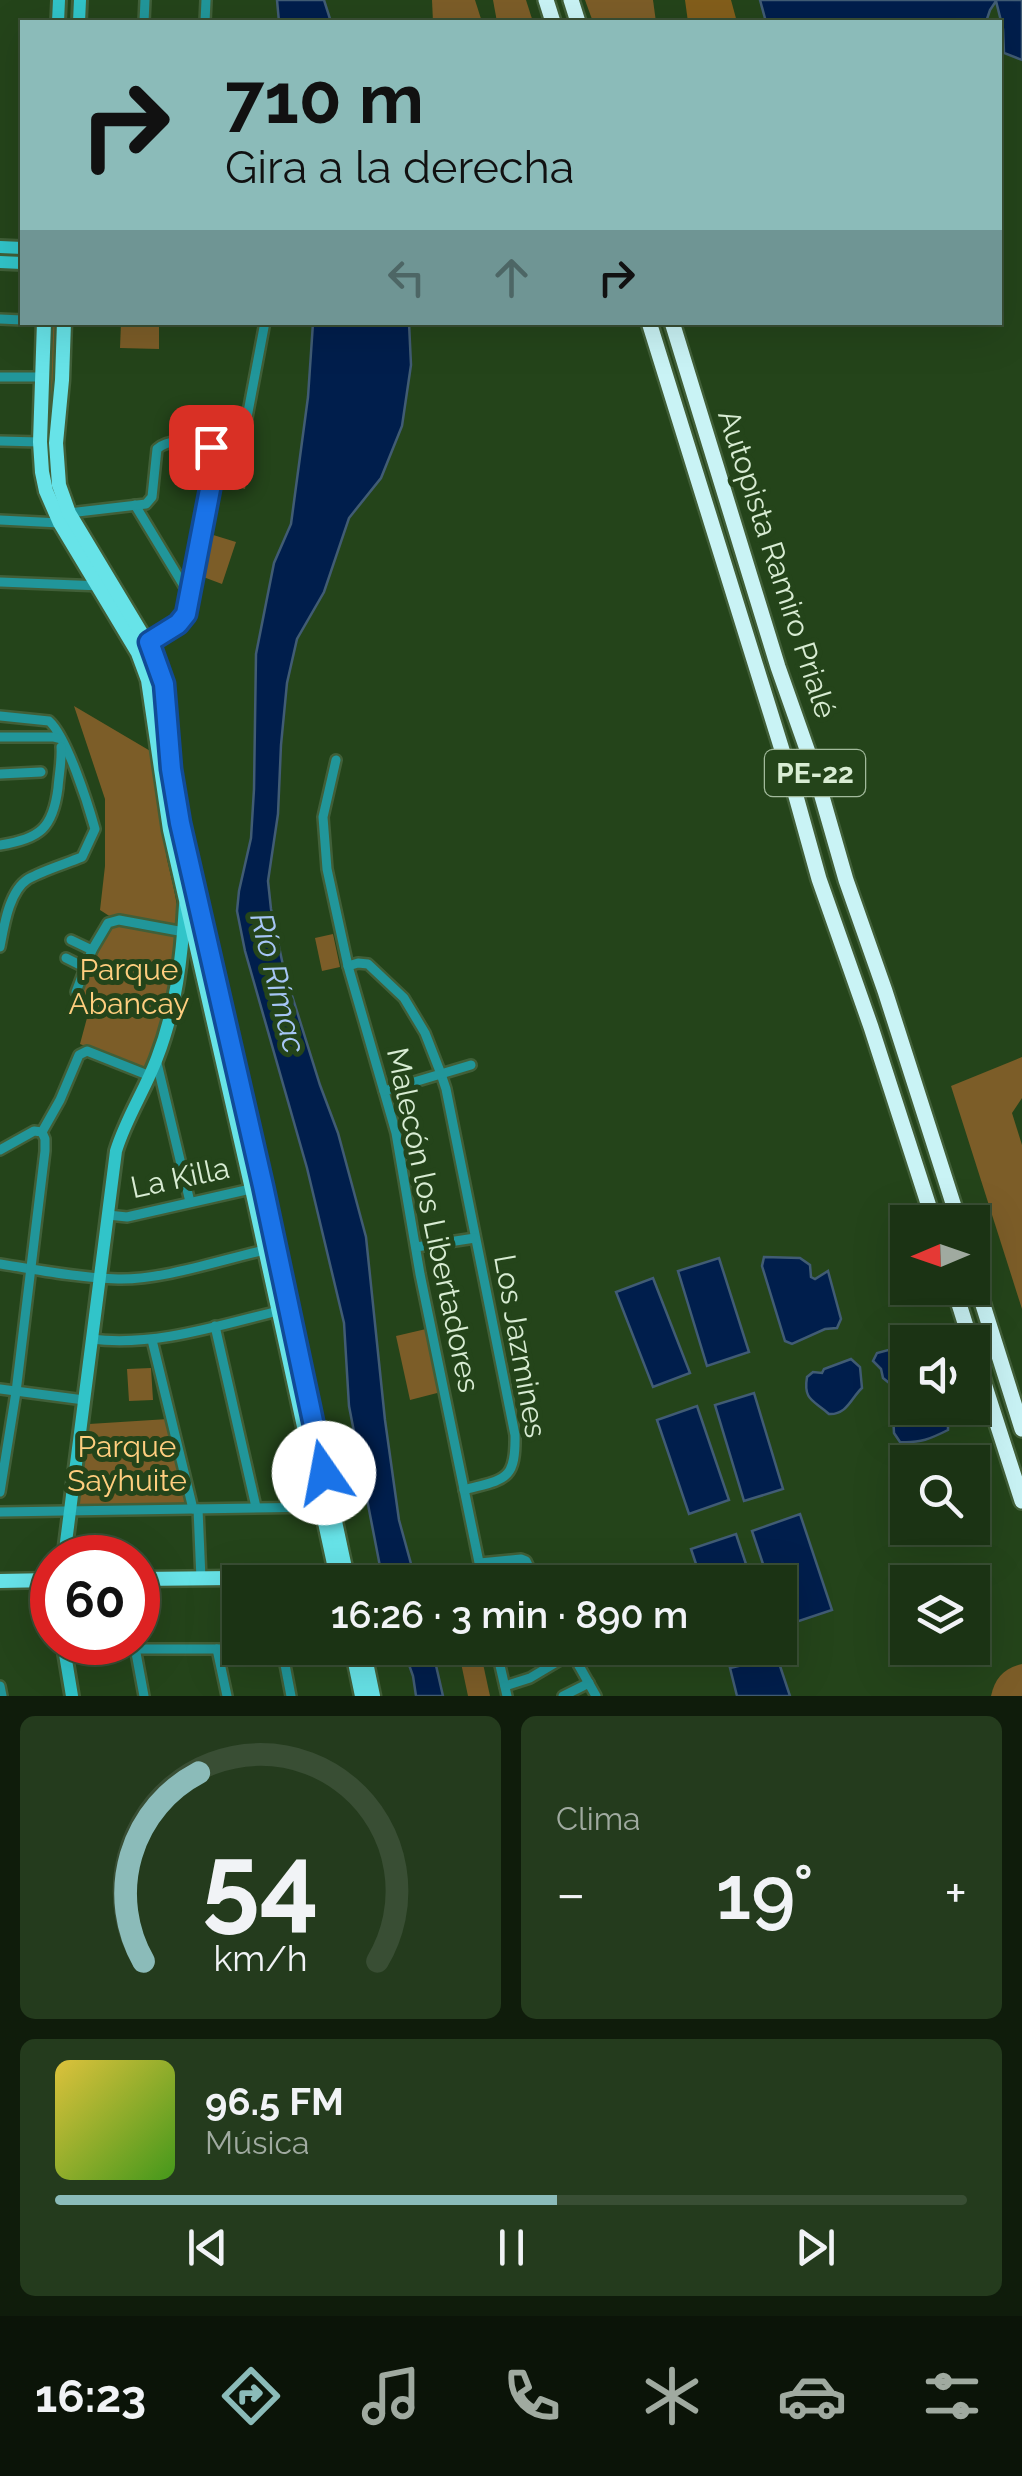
<!DOCTYPE html>
<html lang="es">
<meta charset="utf-8">
<style>
body{margin:0;font-family:Raleway,sans-serif;background:#243b1d;color:#f1f3f6;height:100vh;display:flex;flex-direction:column;font-size:38px;white-space:nowrap}
*{box-sizing:border-box;margin:0}
p{font-size:32px;color:#a0aaa0}
.icon{flex:none;width:55px;height:55px;fill:none;stroke:currentColor;stroke-width:2;stroke-linecap:round;stroke-linejoin:round}
.map{position:relative;height:1696px;overflow:hidden}
.details{display:flex;flex-direction:column;gap:20px;padding:20px;background:#0f1c0b;flex:1}
.details>*{flex:none}
.hud{position:absolute;left:20px;top:20px;width:982px;height:305px;border-radius:0px;box-shadow:0 10px 40px #0002,0 0 0 2px #394e34;background:#8bbbb9;color:#111;overflow:hidden}
.needle{width:65px;rotate:268deg}
.buttons{position:absolute;left:890px;top:1205px;display:grid;gap:20px}
.buttons a{display:grid;place-items:center;width:100px;height:100px;border-radius:0px;background:#1b3314;box-shadow:0 10px 40px #0002,0 0 0 2px #394e34;font-size:50px}
.speed{position:absolute;left:30px;top:1535px;display:flex;gap:20px;font-size:50px;font-weight:700;text-align:center}
.speed>*{display:grid;place-content:center;width:130px;height:130px;border-radius:50%;background:#1b3314;box-shadow:0 10px 40px #0002,0 0 0 2px #394e34;line-height:1}
.speed .limit{border:15px solid #d22;background:#fff;color:#111}
.pin{position:absolute;display:grid;place-items:center;width:85px;height:85px;color:#fff;margin:-42px;border-radius:20px;box-shadow:0 5px 15px #0006}
.me{position:absolute;width:110px;margin:-55px;rotate:348deg;stroke-linejoin:round;filter:drop-shadow(0 0 8px #0008)}
.turn{display:flex;align-items:center;gap:35px;height:210px;padding:0 40px;font-size:45px}
.turn .icon{width:130px;height:130px;stroke-width:2.5}
.turn b{display:block;font-size:70px;line-height:85px}
.lanes{display:flex;align-items:center;height:95px;padding:0 40px;background:#0003;justify-content:center;gap:50px;direction:ltr}
.lanes .off{opacity:.35}
.big{font-size:75px;font-weight:600;line-height:1.1}
.details .tile{flex:1;display:flex;flex-direction:column;justify-content:center;gap:15px;min-width:0;padding:0 35px;border-radius:15px;background:#243b1d}
.details .dial{align-items:center;gap:0}
.dial svg{height:260px;overflow:visible;fill:none;stroke:#394e34;stroke-width:7;stroke-linecap:round;text-anchor:middle}
.dial text{fill:#f1f3f6;stroke:none}
.song{display:flex;align-items:center;gap:30px}
.cover{width:120px;height:120px;border-radius:15px;background:linear-gradient(135deg,hsl(50 70% 55%),hsl(100 70% 35%))}
.played{height:10px;border-radius:5px;background:linear-gradient(90deg,#8bbbb9 55%,#394e34 55%)}
.keys{display:flex;justify-content:space-around;direction:ltr}
.heat{display:flex;justify-content:space-between;align-items:center;font-size:55px;direction:ltr}
.details .tiles{flex:1;display:grid;gap:20px;grid-template-columns:1fr 1fr}
.tile:last-child{grid-column:span 2}
.trip{position:absolute;left:222px;top:1565px;width:575px;height:100px;border-radius:0px;background:#1b3314;box-shadow:0 10px 40px #0002,0 0 0 2px #394e34;font-weight:600;line-height:100px;text-align:center}
.dock{display:flex;height:160px;justify-content:space-around;align-items:center;background:#0b1408;color:#a0aaa0}
.dock .icon{width:70px;height:70px}
.dock .on{color:#8bbbb9}
.dock b{font-size:45px;color:#f1f3f6}
.map>svg:first-child{display:block}
</style>
<div class="map">
<svg width="1022" height="1696" viewBox="0 0 1022 1696">
<rect width="100%" height="100%" fill="#24441a"/>
<g fill="#7c5d28">
<path d="M432 0H475L482 22H433Z"/>
<path d="M493 0H526L533 22H497Z"/>
<path d="M585 0H653L656 22H593Z"/>
<path d="M48 323H60L57 386 64 511 50 493 43 433Z"/>
<path d="M121 323H159V349L120 348Z"/>
<path d="M225 438 252 442 245 489 217 483Z"/>
<path d="M210 534 236 542 222 584 198 575Z"/>
<path d="M74 706 152 752C156 788 161 823 167 859 172 882 179 904 178 927 178 976 162 1025 144 1070L80 1044 91 1003 75 998 93 968 90 965 114 919 100 910 105 866V799Z"/>
<path d="M333 934 340 967 322 971 315 938Z"/>
<path d="M1022 1057V1098L1012 1113 1022 1145V1309L951 1086Z"/>
<path d="M426 1329 441 1392 410 1400 396 1336Z"/>
<path d="M151 1368 153 1400 129 1401 127 1369Z"/>
<path d="M168 1419 186 1504 78 1505 89 1424Z"/>
<path d="M482 1659 490 1696H468L461 1663Z"/>
<path d="M1022 1664V1696H991C995 1678 1004 1668 1022 1664Z"/>
</g>
<path fill="#835e1b" d="M685 0H731L737 22H688Z"/>
<g fill="#001e4c" stroke="#415c74" stroke-width="2.5">
<path d="M277 0H324L331 22H279Z"/>
<path d="M760 0H1022V60L1004 53 1003 29 996 1 990 10 986 22H766Z"/>
<path d="M313 323H409L411 365 402 426 381 478 349 518 324 592 297 639 287 683 281 745 278 814 268 881 271 909 284 970 320 1085 338 1133 366 1237 385 1420 399 1520 416 1582H383L349 1406 344 1323 307 1168 245 951 237 911 239 891 251 838 254 789 256 654 274 563 291 524 308 397Z"/>
<path d="M764 1257 800 1258 810 1265 811 1277 815 1279 828 1271 841 1319 837 1328 825 1329 792 1344 785 1341 762 1266Z"/>
<path d="M719 1258 749 1352 707 1366 678 1271Z"/>
<path d="M653 1278 690 1373 653 1387 616 1292Z"/>
<path d="M907 1345 908 1408H944L934 1409 948 1423V1430C930 1439 921 1443 900 1442L894 1433 893 1415 902 1409 904 1395 883 1378 881 1369 873 1361 877 1353Z"/>
<path d="M851 1359 860 1367 862 1388C851 1398 847 1415 829 1414 814 1400 803 1401 807 1377L813 1372 822 1373 824 1369Z"/>
<path d="M754 1393 783 1489 744 1501 715 1405Z"/>
<path d="M697 1406 729 1500 689 1514 657 1420Z"/>
<path d="M800 1514 832 1610 784 1626 780 1614V1582H769L752 1531Z"/>
<path d="M736 1534 752 1582H702L691 1549Z"/>
<path d="M403 1648H432L443 1696H416L413 1676Z"/>
<path d="M777 1657 790 1696H737L730 1668Z"/>
</g>
<g fill="none" stroke-linecap="round" stroke-linejoin="round">
<g stroke="#415f38" stroke-width="14">
<g id="street">
<path d="M144 22 145 0"/>
<path d="M205 22 206 0"/>
<path d="M0 319 22 320"/>
<path d="M0 377H42"/>
<path d="M245 428 265 322"/>
<path d="M0 441 40 442"/>
<path d="M135 505 190 596"/>
<path d="M69 513 146 504 152 497 157 449C172 436 193 444 211 447L216 458 186 614 179 624 149 642"/>
<path d="M0 520 60 523"/>
<path d="M0 582 102 586"/>
<path d="M0 716 49 721C67 737 88 804 95 829L82 857C65 864 44 870 28 879 9 891 4 926 0 947"/>
<path d="M0 737H53L61 739"/>
<path d="M336 760 323 817 327 869 348 966 396 1133 420 1274 483 1582"/>
<path d="M0 774 41 772"/>
<path d="M0 845C40 839 53 828 58 788 59 774 62 761 61 747"/>
<path d="M71 940 92 950"/>
<path d="M66 958 84 967"/>
<path d="M348 966 358 963 368 964 404 998 425 1033 441 1074 446 1089 515 1435C516 1482 504 1479 464 1490"/>
<path d="M76 992 92 950 108 923 119 920 184 932"/>
<path d="M157 1063 190 1202"/>
<path d="M384 1091 471 1065"/>
<path d="M0 1150 34 1131 42 1132"/>
<path d="M108 1215 127 1217 255 1188"/>
<path d="M416 1247 475 1238"/>
<path d="M0 1264C39 1270 79 1278 118 1279 163 1280 220 1260 265 1250"/>
<path d="M215 1326 256 1507"/>
<path d="M91 1339C154 1347 217 1326 278 1311"/>
<path d="M152 1340 193 1509"/>
<path d="M0 1389 84 1400"/>
<path d="M0 1492 16 1392 45 1151V1139L42 1132 60 1100 79 1055 87 1051 150 1076"/>
<path d="M198 1509 201 1579"/>
<path d="M0 1512 324 1507"/>
<path d="M480 1563 521 1559 526 1561 536 1582"/>
<path d="M134 1642 144 1696"/>
<path d="M496 1648 507 1696"/>
<path d="M569 1648 596 1696"/>
<path d="M134 1649H356"/>
<path d="M217 1649 227 1696"/>
<path d="M282 1649 291 1696"/>
<path d="M0 1686 2 1696"/>
<path d="M505 1686 530 1678 572 1653"/>
<path d="M563 1696 589 1683"/>
</g>
</g>
<g stroke="#415f38" stroke-width="18">
<g id="secondary">
<path d="M58 22 59 0"/>
<path d="M79 22 80 0"/>
<path d="M0 247 22 248"/>
<path d="M0 262 22 263"/>
<path d="M64 1558 116 1151C126 1118 145 1090 157 1058 176 1009 182 958 185 905"/>
<path d="M63 1642 72 1696"/>
</g>
</g>
<g stroke="#415f38" stroke-width="19">
<g id="primary">
<path d="M44 322 40 442 42 472 46 491 60 523 138 653 148 680 170 830 252 1189 338 1582"/>
<path d="M64 322 62 380 56 443 59 485 69 513 155 656 164 684 171 769 180 823 263 1186 348 1582"/>
<path d="M138 1579 341 1577"/>
<path d="M0 1581 52 1580"/>
<path d="M352 1648 362 1696"/>
<path d="M363 1648 373 1696"/>
</g>
</g>
<g stroke="#415f38" stroke-width="20">
<g id="highway">
<path d="M546 0 553 22"/>
<path d="M571 0 578 22"/>
<path d="M649 322 792 782 819 879 871 1027 934 1222"/>
<path d="M672 322 778 667 815 772 846 880 885 991 959 1222"/>
<path d="M972 1270 1022 1429"/>
<path d="M954 1288 971 1342"/>
<path d="M972 1346 1022 1501"/>
</g>
</g>
<use href="#street" stroke="#21969a" stroke-width="9"/>
<use href="#secondary" stroke="#31c4c9" stroke-width="12"/>
<use href="#primary" stroke="#67e3e8" stroke-width="14"/>
<use href="#highway" stroke="#c9f3f5" stroke-width="15"/>
</g>
<g fill="none" stroke-linecap="round" stroke-linejoin="round">
<g stroke="#114b97" stroke-width="25">
<path id="route" d="M211 447 216 458 186 614 178 624 149 642 164 684 171 769 180 823 263 1186 324 1473"/>
</g>
<use href="#route" stroke="#1a73e8" stroke-width="18"/>
</g>
<g text-anchor="middle" stroke-width="10" stroke-linejoin="round" paint-order="stroke">
<rect fill="#24441a" stroke="#a2ba9c" stroke-width="2.5" x="765" y="750" width="100" height="46" rx="8"/>
<g font-size="28" font-weight="bold" fill="#d8ecd3">
<text x="815" y="783">PE-22</text>
</g>
<g font-size="30" fill="#d8ecd3" stroke="#24441a">
<text transform="translate(777 564) rotate(72)" y="10">Autopista Ramiro Prialé</text>
<text transform="translate(180 1178) rotate(-12)" y="10">La Killa</text>
<text transform="translate(433 1220) rotate(78)" y="10">Malecón los Libertadores</text>
<text transform="translate(520 1346) rotate(80)" y="10">Los Jazmines</text>
</g>
<g font-size="30" fill="#ffce7f" stroke="#24441a">
<text x="129" y="980">Parque<tspan x="129" dy="34">Abancay</tspan></text>
<text x="127" y="1457">Parque<tspan x="127" dy="34">Sayhuite</tspan></text>
</g>
<g font-size="32" font-style="italic" fill="#a7c6f5" stroke="#24441a">
<text transform="translate(278 983) rotate(76)" y="11">Río Rímac</text>
</g>
</g>
</svg>
<div class="buttons">
<a><svg class="needle" viewBox="-14 -14 28 28"><path d="M0-13l5 13h-10z" fill="#e53935"/><path d="M0 13l5-13h-10z" fill="#a0aaa0"/></svg></a>
<a><svg class="icon" aria-label="sound" viewBox="0 0 24 24"><path d="M4 9h4l5-4v14l-5-4H4zM17 9q2 3 0 6"/></svg></a>
<a><svg class="icon" aria-label="search" viewBox="0 0 24 24"><circle cx="10" cy="10" r="6"/><path d="M15 15l6 6"/></svg></a>
<a><svg class="icon" aria-label="layers" viewBox="0 0 24 24"><path d="M12 4l9 5-9 5-9-5zM3 14l9 5 9-5"/></svg></a>
</div>
<div class="speed"><div class="limit">60</div></div>
<div class="pin" style="left:211px;top:447px;background:#d93025"><svg class="icon" aria-label="arrive" viewBox="0 0 24 24"><path d="M6 21V4h12l-3 4 3 4H6"/></svg></div>
<svg class="me" style="left:324px;top:1473px" viewBox="-20 -20 40 40"><circle r="19" fill="#fff"/><path d="M0-13L10 11 0 6-10 11z" fill="#1a73e8"/></svg>
<div class="trip">16:26 · 3 min · 890 m</div>
<div class="hud">
<div class="turn"><svg class="icon" aria-label="right" viewBox="0 0 24 24"><path d="M7 20v-9h11M14 6l5 5-5 5"/></svg><div><b>710 m</b>Gira a la derecha</div></div>
<div class="lanes"><svg class="icon off" aria-label="left" viewBox="0 0 24 24"><path d="M17 20v-9H6M10 6l-5 5 5 5"/></svg><svg class="icon off" aria-label="ahead" viewBox="0 0 24 24"><path d="M12 20V5M6 11l6-6 6 6"/></svg><svg class="icon" aria-label="right" viewBox="0 0 24 24"><path d="M7 20v-9h11M14 6l5 5-5 5"/></svg></div>
</div>
</div>
<section class="details">
<div class="tiles">
<div class="tile dial"><svg viewBox="0 0 100 80">
<path d="M14 69A42 42 0 1 1 86 69"/>
<path d="M14 69A42 42 0 0 1 31 11" stroke="#8bbbb9"/>
<text x="50" y="56" font-size="32" font-weight="700">54</text>
<text x="50" y="72" font-size="11">km/h</text>
</svg></div>
<div class="tile"><p>Clima</p>
<div class="heat"><a>−</a><b class="big">19°</b><a>+</a></div>
</div>
<div class="tile">
<div class="song"><i class="cover"></i><div><b>96.5 FM</b><p>Música</p></div></div>
<div class="played"></div>
<div class="keys"><svg class="icon" aria-label="previous" viewBox="0 0 24 24"><path d="M18 5L8 12l10 7zM5 5v14"/></svg><svg class="icon" aria-label="pause" viewBox="0 0 24 24"><path d="M8 5v14M16 5v14"/></svg><svg class="icon" aria-label="next" viewBox="0 0 24 24"><path d="M6 5l10 7-10 7zM19 5v14"/></svg></div>
</div>
</div>
</section>
<nav class="dock">
<b>16:23</b>
<svg class="icon on" aria-label="directions" viewBox="0 0 24 24"><path d="M12 3l9 9-9 9-9-9zM9 14v-3h6M13 9l2 2-2 2"/></svg>
<svg class="icon" aria-label="music" viewBox="0 0 24 24"><path d="M9 18V5l10-2v13"/><circle cx="6" cy="18" r="3"/><circle cx="16" cy="16" r="3"/></svg>
<svg class="icon" aria-label="phone" viewBox="0 0 24 24"><path d="M5 4h4l2 5-3 2q2 4 5 5l2-3 5 2v4C11 20 4 13 5 4z"/></svg>
<svg class="icon" aria-label="climate" viewBox="0 0 24 24"><path d="M12 3v18M4 7l16 10M4 17L20 7"/></svg>
<svg class="icon" aria-label="car" viewBox="0 0 24 24"><path d="M5 17H2v-5l4-1 3-4h7l3 4 3 1v5h-3M9 17h6M6 11h13"/><circle cx="7" cy="17" r="2"/><circle cx="17" cy="17" r="2"/></svg>
<svg class="icon" aria-label="filters" viewBox="0 0 24 24"><path d="M4 7h16M4 17h16"/><circle cx="9" cy="7" r="2"/><circle cx="15" cy="17" r="2"/></svg>
</nav>
